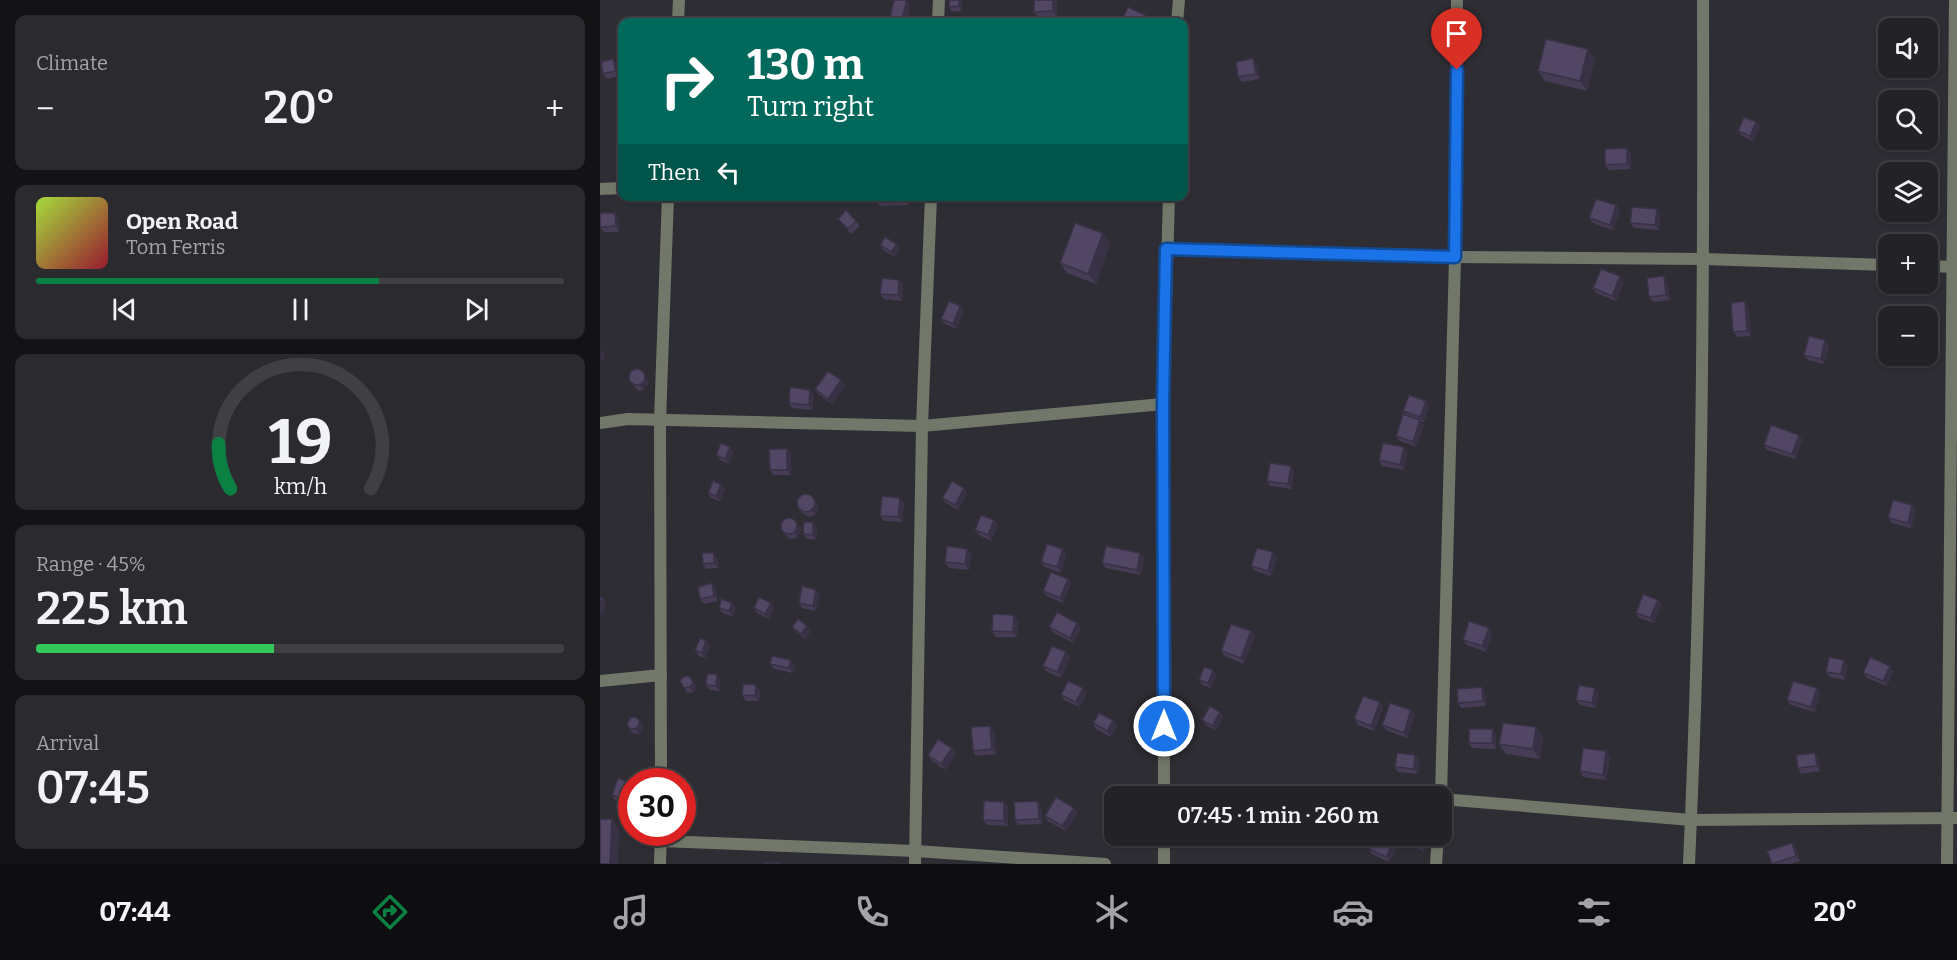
<!DOCTYPE html>
<meta charset="utf-8">
<style>
body{margin:0;font-family:Bitter,serif;background:#2b2a2f;color:#f1f3f6;height:100vh;display:flex;flex-direction:column;font-size:22px;white-space:nowrap}
*{box-sizing:border-box;margin:0}
p{font-size:20px;color:#a3a4a7}
.icon{flex:none;width:33px;height:33px;fill:none;stroke:currentColor;stroke-width:2;stroke-linecap:round;stroke-linejoin:round}
.map{position:relative;flex:1;overflow:hidden}
.side{display:flex;flex-direction:column;gap:15px;padding:15px;background:#131315;width:600px}
.side>*{flex:none}
.top-card{position:absolute;left:18px;top:18px;width:570px;height:183px;border-radius:12px;box-shadow:0 2px 4px #0004,0 0 0 2px #403f44;background:#00695c;color:#fff;overflow:hidden}
.controls{position:absolute;left:1278px;top:18px;display:grid;gap:12px}
.controls a{display:grid;place-items:center;width:60px;height:60px;border-radius:12px;background:#232227;box-shadow:0 2px 4px #0004,0 0 0 2px #403f44;font-size:30px}
.speed{position:absolute;left:18px;top:768px;display:flex;gap:12px;font-size:30px;font-weight:700;text-align:center}
.speed>*{display:grid;place-content:center;width:78px;height:78px;border-radius:50%;background:#232227;box-shadow:0 2px 4px #0004,0 0 0 2px #403f44;line-height:1}
.speed .limit{border:9px solid #d22;background:#fff;color:#111}
.pin{position:absolute;display:grid;place-items:center;width:51px;height:51px;color:#fff;margin:-62px -26px;border-radius:50% 50% 50% 0;rotate:-45deg;box-shadow:0 0 6px #0007}
.pin .icon{rotate:45deg}
.me{position:absolute;width:66px;margin:-33px;rotate:0deg;stroke-linejoin:round;filter:drop-shadow(0 0 4px #0008)}
.turn{display:flex;align-items:center;gap:21px;height:126px;padding:0 30px;font-size:27px}
.turn .icon{width:78px;height:78px;stroke-width:2.5}
.turn b{display:block;font-size:42px;line-height:51px}
.then{display:flex;align-items:center;height:57px;padding:0 30px;background:#0003;gap:12px;font-size:22px}
.big{font-size:45px;font-weight:600;line-height:1.1}
.side .tile{flex:1;display:flex;flex-direction:column;justify-content:center;gap:9px;min-width:0;padding:0 21px;border-radius:12px;background:#2b2a2f}
.side .dial{align-items:center;gap:0}
.dial svg{height:156px;overflow:visible;fill:none;stroke:#403f44;stroke-width:7;stroke-linecap:round;text-anchor:middle}
.dial text{fill:#f1f3f6;stroke:none}
.song{display:flex;align-items:center;gap:18px}
.cover{width:72px;height:72px;border-radius:9px;background:linear-gradient(135deg,hsl(80 70% 55%),hsl(350 70% 35%))}
.played{height:6px;border-radius:3px;background:linear-gradient(90deg,#0b8043 65%,#403f44 65%)}
.keys{display:flex;justify-content:space-around;direction:ltr}
.heat{display:flex;justify-content:space-between;align-items:center;font-size:33px;direction:ltr}
.charge{height:9px;border-radius:4px;background:linear-gradient(90deg,#34c759 45%,#403f44 0)}
.trip{position:absolute;left:504px;top:786px;width:348px;height:60px;border-radius:12px;background:#232227;box-shadow:0 2px 4px #0004,0 0 0 2px #403f44;font-weight:600;line-height:60px;text-align:center}
.menu{display:flex;height:96px;justify-content:space-around;align-items:center;background:#0e0e10;color:#a3a4a7}
.menu .icon{width:42px;height:42px}
.menu .active{color:#0b8043}
.menu b{font-size:27px;color:#f1f3f6}
main{display:flex;flex:1;min-height:0}
.map>svg:first-child{display:block}
</style>
<main>
<section class="side">
<div class="tile"><p>Climate</p>
<div class="heat"><a>−</a><b class="big">20°</b><a>+</a></div>
</div>
<div class="tile">
<div class="song"><i class="cover"></i><div><b>Open Road</b><p>Tom Ferris</p></div></div>
<div class="played"></div>
<div class="keys"><svg class="icon" aria-label="previous" viewBox="0 0 24 24"><path d="M18 5L8 12l10 7zM5 5v14"/></svg><svg class="icon" aria-label="pause" viewBox="0 0 24 24"><path d="M8 5v14M16 5v14"/></svg><svg class="icon" aria-label="next" viewBox="0 0 24 24"><path d="M6 5l10 7-10 7zM19 5v14"/></svg></div>
</div>
<div class="tile dial"><svg viewBox="0 0 100 80">
<path d="M14 69A42 42 0 1 1 86 69"/>
<path d="M14 69A42 42 0 0 1 8 46" stroke="#0b8043"/>
<text x="50" y="56" font-size="32" font-weight="700">19</text>
<text x="50" y="72" font-size="11">km/h</text>
</svg></div>
<div class="tile"><p>Range · 45%</p><b class="big">225 km</b><div class="charge"></div></div>
<div class="tile"><p>Arrival</p><b class="big">07:45</b></div>
</section>
<div class="map">
<svg width="1357" height="864" viewBox="0 0 1357 864">
<rect width="100%" height="100%" fill="#2f2d34"/>
<g fill="none" stroke-linecap="round" stroke-linejoin="round">
<g stroke="#727869" stroke-width="12">
<path d="M78 22 79 0"/>
<path d="M338 22 339 0"/>
<path d="M577 22 579 0"/>
<path d="M0 189 22 188"/>
<path d="M566 249 855 257 1104 259 1288 265"/>
<path d="M1328 266 1357 267"/>
<path d="M0 423 28 419 322 426 563 404"/>
<path d="M0 681 61 675"/>
<path d="M61 782 60 421 68 196"/>
<path d="M565 795 693 796"/>
<path d="M564 796 563 404 569 196"/>
<path d="M841 796 855 257 857 0"/>
<path d="M842 799 1091 820 1357 818"/>
<path d="M61 841 316 851 505 864"/>
<path d="M60 864 61 832"/>
<path d="M315 864 322 426 331 196"/>
<path d="M564 864V836"/>
<path d="M836 864 838 836"/>
<path d="M1089 864C1102 576 1104 288 1103 0"/>
<path d="M1347 864 1355 0"/>
</g>
</g>
<g fill="#463c55">
<path d="M307 0 310 5 306 22H293L290 17Z"/>
<path d="M362 0V11L352 12 349 7Z"/>
<path d="M434 0H457V16L438 17 434 12Z"/>
<path d="M13 59 17 64 19 76 7 79 3 74Z"/>
<path d="M995 59 987 91 945 81 938 71Z"/>
<path d="M657 63 660 79 642 82 638 77Z"/>
<path d="M1156 122 1160 127 1153 141 1142 136 1138 131Z"/>
<path d="M1031 153V169L1009 170 1005 165Z"/>
<path d="M273 196H309V205L280 206Z"/>
<path d="M1016 205 1020 210 1013 230 993 223 989 218Z"/>
<path d="M1057 209 1060 215 1059 230 1034 228 1030 223Z"/>
<path d="M15 213 18 218 19 232H4L0 227Z"/>
<path d="M238 219 256 221 260 226 251 234Z"/>
<path d="M510 243 496 284 467 273 460 263Z"/>
<path d="M280 245 300 249 295 257 283 250Z"/>
<path d="M299 280 303 285 302 301 284 299 280 294Z"/>
<path d="M1024 281 1016 301 996 293 993 288Z"/>
<path d="M1067 281 1070 300 1053 302 1049 297Z"/>
<path d="M1148 307 1151 336 1137 337 1133 332Z"/>
<path d="M364 311 357 329 345 324 341 319Z"/>
<path d="M1225 340 1229 345 1224 364 1208 360 1204 355Z"/>
<path d="M43 374 47 379 48 384 43 390 38 391 29 380Z"/>
<path d="M245 386 232 404 218 394 215 389Z"/>
<path d="M214 395 212 410 192 408 189 403Z"/>
<path d="M826 401 829 406 824 422 820 421 824 425 816 447 800 441 796 436 806 415 803 411Z"/>
<path d="M1199 435 1202 440 1196 459 1167 450 1164 445Z"/>
<path d="M130 447 133 452 129 464 120 460 116 455Z"/>
<path d="M807 452 804 470 782 466 779 460Z"/>
<path d="M191 454V475H173L170 470Z"/>
<path d="M691 466 694 471 692 489 670 486 667 481Z"/>
<path d="M125 489 120 501 111 498 108 493Z"/>
<path d="M367 493 358 510 346 503 342 498Z"/>
<path d="M304 503 302 522 284 521 280 516Z"/>
<path d="M218 504V510L215 515 209 517 202 513 198 508Z"/>
<path d="M1312 505 1316 510 1311 528 1292 523 1288 518Z"/>
<path d="M195 520 201 530 197 538 190 539 185 535 182 530Z"/>
<path d="M213 522 217 528 216 540 207 539 203 534Z"/>
<path d="M398 525 391 541 379 535 375 530Z"/>
<path d="M463 549 466 555 461 573 445 567 441 562Z"/>
<path d="M371 554 369 570 349 568 345 562Z"/>
<path d="M117 558 118 568 106 569 103 564Z"/>
<path d="M544 558 541 575 506 568 502 563Z"/>
<path d="M677 558 671 576 655 571 651 566Z"/>
<path d="M468 579 471 584 463 603 447 596 443 591Z"/>
<path d="M115 588 118 601 104 604 100 599Z"/>
<path d="M216 590 220 595 216 611 202 608 199 603Z"/>
<path d="M1058 600 1061 605 1054 623 1039 618 1036 613Z"/>
<path d="M171 603 174 608 169 619 157 613 154 608Z"/>
<path d="M119 608H136L133 616 122 613Z"/>
<path d="M414 615 418 620 417 637H396L392 631Z"/>
<path d="M207 626 211 631 205 639 196 632 192 627Z"/>
<path d="M449 627 481 628 473 643 453 632Z"/>
<path d="M651 631 655 636 644 664 625 656 621 651Z"/>
<path d="M892 633 886 652 867 645 863 640Z"/>
<path d="M106 641 110 646 105 658 99 656 95 650Z"/>
<path d="M466 652 470 657 461 678 446 671 443 666Z"/>
<path d="M1244 660 1247 665 1245 680 1230 677 1226 672Z"/>
<path d="M170 664 195 665 193 673 174 669Z"/>
<path d="M1293 671 1287 686 1267 678 1263 673Z"/>
<path d="M616 676 611 688 603 685 599 680Z"/>
<path d="M91 678 95 683 96 689 94 692 88 693 84 688Z"/>
<path d="M120 679V691L110 690 106 685Z"/>
<path d="M1217 688 1220 693 1215 712 1191 705 1187 700Z"/>
<path d="M160 690 159 701H146L142 695Z"/>
<path d="M885 692 886 706 861 708 858 703Z"/>
<path d="M999 693 996 708 980 705 976 700Z"/>
<path d="M486 694 480 707 464 700 461 695Z"/>
<path d="M780 702 783 707 774 731 758 725 754 719Z"/>
<path d="M815 715 807 738 786 730 782 725Z"/>
<path d="M623 717 616 731 606 725 602 720Z"/>
<path d="M39 720 43 726V730L39 734 32 733 29 728Z"/>
<path d="M513 720 517 726 511 737 496 729 493 723Z"/>
<path d="M390 726 394 731 396 754 376 756 373 751Z"/>
<path d="M936 727 943 738 940 759 906 754 899 744Z"/>
<path d="M896 734V749L872 748 869 743Z"/>
<path d="M352 748 356 754 345 770 331 760 328 755Z"/>
<path d="M1006 751 1010 756 1006 780 983 777 980 771Z"/>
<path d="M815 755 819 760 818 774 798 772 795 767Z"/>
<path d="M1218 758 1220 771 1201 774 1198 768Z"/>
<path d="M31 783 32 795 27 805 15 800 12 795Z"/>
<path d="M438 801 441 806 442 824 418 825 415 820Z"/>
<path d="M404 802 408 807V826L387 825 383 820Z"/>
<path d="M474 808 477 813 466 831 448 821 445 816Z"/>
<path d="M808 836H830L824 851 810 845 806 840Z"/>
<path d="M798 845 789 862 772 854 769 849Z"/>
<path d="M1196 848 1200 861 1190 864H1172Z"/>
</g>
<g fill="#393145">
<path d="M307 0 310 5 306 22H304L302 20Z"/>
<path d="M359 0H362V11L359 6Z"/>
<path d="M453 0H457V16L453 11Z"/>
<path d="M1328 41 1330 44V61L1328 58Z"/>
<path d="M988 49 995 59 987 91 980 81Z"/>
<path d="M653 58 657 63 660 79 656 74Z"/>
<path d="M13 59 17 64 19 76 16 71Z"/>
<path d="M1156 122 1160 127 1153 141 1150 136Z"/>
<path d="M1027 148 1031 153V169L1027 164Z"/>
<path d="M304 196H309V205Z"/>
<path d="M1016 205 1020 210 1013 230 1010 225Z"/>
<path d="M1057 209 1060 215 1059 230 1055 225Z"/>
<path d="M15 213 18 218 19 232 16 226Z"/>
<path d="M503 233 510 243 496 284 488 274Z"/>
<path d="M297 244 300 249 295 257 291 252Z"/>
<path d="M1020 276 1024 281 1016 301 1012 296Z"/>
<path d="M1064 276 1067 281 1070 300 1066 295Z"/>
<path d="M299 280 303 285 302 301 298 295Z"/>
<path d="M1145 301 1148 307 1151 336 1147 331Z"/>
<path d="M360 306 364 311 357 329 353 324Z"/>
<path d="M1225 340 1229 345 1224 364 1221 359Z"/>
<path d="M1 349 5 354 3 363 0 358Z"/>
<path d="M43 374 47 379 48 384 43 390 40 385Z"/>
<path d="M241 380 245 386 232 404 228 399Z"/>
<path d="M210 390 214 395 212 410 209 405Z"/>
<path d="M826 401 829 406 824 422 820 417Z"/>
<path d="M820 420 824 425 816 447 813 442Z"/>
<path d="M1199 435 1202 440 1196 459 1192 454Z"/>
<path d="M130 447 133 452 129 464 125 459Z"/>
<path d="M804 447 807 452 804 470 800 465Z"/>
<path d="M187 449 191 454V475L187 470Z"/>
<path d="M691 466 694 471 692 489 688 484Z"/>
<path d="M121 484 125 489 120 501 116 496Z"/>
<path d="M364 488 367 493 358 510 355 505Z"/>
<path d="M300 498 304 503 302 522 298 517Z"/>
<path d="M214 499 218 504V510L215 515 211 510Z"/>
<path d="M1312 505 1316 510 1311 528 1308 523Z"/>
<path d="M195 520 201 530 197 538 194 532Z"/>
<path d="M394 520 398 525 391 541 388 535Z"/>
<path d="M213 522 217 528 216 540 213 535Z"/>
<path d="M367 549 371 554 369 570 365 564Z"/>
<path d="M463 549 466 555 461 573 457 567Z"/>
<path d="M673 552 677 558 671 576 668 571Z"/>
<path d="M114 553 117 558 118 568 114 563Z"/>
<path d="M540 553 544 558 541 575 537 570Z"/>
<path d="M468 579 471 584 463 603 460 598Z"/>
<path d="M112 583 115 588 118 601 114 596Z"/>
<path d="M216 590 220 595 216 611 213 606Z"/>
<path d="M3 598 6 603 2 616 0 613V607Z"/>
<path d="M1058 600 1061 605 1054 623 1050 618Z"/>
<path d="M132 603 136 608 133 616 129 611Z"/>
<path d="M171 603 174 608 169 619 165 614Z"/>
<path d="M414 615 418 620 417 637 413 632Z"/>
<path d="M477 623 481 628 473 643 470 638Z"/>
<path d="M207 626 211 631 205 639 201 634Z"/>
<path d="M889 628 892 633 886 652 882 646Z"/>
<path d="M651 631 655 636 644 664 641 658Z"/>
<path d="M106 641 110 646 105 658 102 653Z"/>
<path d="M466 652 470 657 461 678 457 672Z"/>
<path d="M191 660 195 665 193 673 189 668Z"/>
<path d="M1244 660 1247 665 1245 680 1241 674Z"/>
<path d="M1290 666 1293 671 1287 686 1283 681Z"/>
<path d="M613 670 616 676 611 688 608 683Z"/>
<path d="M117 674 120 679V691L116 686Z"/>
<path d="M91 678 95 683 96 689 94 692 90 687Z"/>
<path d="M156 685 160 690 159 701 155 696Z"/>
<path d="M882 687 885 692 886 706 883 701Z"/>
<path d="M483 688 486 694 480 707 476 702Z"/>
<path d="M995 688 999 693 996 708 992 703Z"/>
<path d="M1217 688 1220 693 1215 712 1211 707Z"/>
<path d="M780 702 783 707 774 731 771 726Z"/>
<path d="M811 710 815 715 807 738 804 733Z"/>
<path d="M620 712 623 717 616 731 612 726Z"/>
<path d="M39 720 43 726V730L39 734 35 729Z"/>
<path d="M513 720 517 726 511 737 507 731Z"/>
<path d="M390 726 394 731 396 754 392 749Z"/>
<path d="M936 727 943 738 940 759 933 749Z"/>
<path d="M893 729 896 734V749L892 743Z"/>
<path d="M352 748 356 754 345 770 341 764Z"/>
<path d="M1006 751 1010 756 1006 780 1003 775Z"/>
<path d="M1215 753 1218 758 1220 771 1217 766Z"/>
<path d="M815 755 819 760 818 774 814 769Z"/>
<path d="M31 783 32 795 27 805 24 800Z"/>
<path d="M438 801 441 806 442 824 439 819Z"/>
<path d="M404 802 408 807V826L404 821Z"/>
<path d="M474 808 477 813 466 831 462 826Z"/>
<path d="M12 819 19 829 18 864H10Z"/>
<path d="M824 836H830L824 851 820 845Z"/>
<path d="M794 840 798 845 789 862 786 857Z"/>
<path d="M1192 843 1196 848 1200 861 1196 856Z"/>
</g>
<g fill="#514663" stroke="#393145" stroke-width="1.5">
<path d="M294 0H307L302 20 290 17Z"/>
<path d="M349 0H359V6L349 7Z"/>
<path d="M434 0H453V11L434 12Z"/>
<path d="M528 7 555 20 553 22H532L523 18Z"/>
<path d="M247 17 262 22H245Z"/>
<path d="M946 39 988 49 980 81 938 71Z"/>
<path d="M653 58 656 74 638 77 636 62Z"/>
<path d="M13 59 16 71 3 74 1 62Z"/>
<path d="M1144 117 1156 122 1150 136 1138 131Z"/>
<path d="M1027 148V164L1005 165V149Z"/>
<path d="M996 199 1016 205 1010 225 989 218Z"/>
<path d="M1032 207 1057 209 1055 225 1030 223Z"/>
<path d="M246 210 256 221 248 229 238 219Z"/>
<path d="M0 213H15L16 226 0 227Z"/>
<path d="M475 223 503 233 488 274 460 263Z"/>
<path d="M285 237 297 244 291 252 280 245Z"/>
<path d="M1001 269 1020 276 1012 296 993 288Z"/>
<path d="M1064 276 1066 295 1049 297 1047 278Z"/>
<path d="M282 278 299 280 298 295 280 294Z"/>
<path d="M349 301 360 306 353 324 341 319Z"/>
<path d="M1145 301 1147 331 1133 332 1131 303Z"/>
<path d="M1209 336 1225 340 1221 359 1204 355Z"/>
<circle cx="37" cy="377" r="8"/>
<path d="M228 371 241 380 228 399 215 389Z"/>
<path d="M190 387 210 390 209 405 189 403Z"/>
<path d="M809 395 826 401 820 417 803 411Z"/>
<path d="M803 414 820 420 813 442 796 436Z"/>
<path d="M1171 425 1199 435 1192 454 1164 445Z"/>
<path d="M121 443 130 447 125 459 116 455Z"/>
<path d="M783 443 804 447 800 465 779 460Z"/>
<path d="M169 449H187V470H170Z"/>
<path d="M670 463 691 466 688 484 667 481Z"/>
<path d="M113 481 121 484 116 496 108 493Z"/>
<path d="M352 481 364 488 355 505 342 498Z"/>
<circle cx="206" cy="503" r="9"/>
<path d="M282 496 300 498 298 517 280 516Z"/>
<path d="M1293 500 1312 505 1308 523 1288 518Z"/>
<path d="M381 515 394 520 388 535 375 530Z"/>
<circle cx="189" cy="526" r="8"/>
<path d="M204 522H213V535L203 534Z"/>
<path d="M447 544 463 549 457 567 441 562Z"/>
<path d="M347 546 367 549 365 564 345 562Z"/>
<path d="M506 546 540 553 537 570 502 563Z"/>
<path d="M657 548 673 552 668 571 651 566Z"/>
<path d="M102 553H114V563L103 564Z"/>
<path d="M451 572 468 579 460 598 443 591Z"/>
<path d="M112 583 114 596 100 599 98 587Z"/>
<path d="M202 586 216 590 213 606 199 603Z"/>
<path d="M1043 594 1058 600 1050 618 1036 613Z"/>
<path d="M0 597 3 598 0 607Z"/>
<path d="M159 597 171 603 165 614 154 608Z"/>
<path d="M121 599 132 603 129 611 119 608Z"/>
<path d="M457 612 477 623 470 638 449 627Z"/>
<path d="M393 614 414 615 413 632 392 631Z"/>
<path d="M198 619 207 626 201 634 192 627Z"/>
<path d="M869 621 889 628 882 646 863 640Z"/>
<path d="M631 624 651 631 641 658 621 651Z"/>
<path d="M100 638 106 641 102 653 95 650Z"/>
<path d="M452 646 466 652 457 672 443 666Z"/>
<path d="M172 656 191 660 189 668 170 664Z"/>
<path d="M1229 657 1244 660 1241 674 1226 672Z"/>
<path d="M1270 657 1290 666 1283 681 1263 673Z"/>
<path d="M604 667 613 670 608 683 599 680Z"/>
<path d="M107 674H117L116 686 106 685Z"/>
<path d="M88 676 91 678 93 683 90 687 84 688 80 681 83 677Z"/>
<path d="M468 681 483 688 476 702 461 695Z"/>
<path d="M1193 681 1217 688 1211 707 1187 700Z"/>
<path d="M143 684 156 685 155 696 142 695Z"/>
<path d="M979 685 995 688 992 703 976 700Z"/>
<path d="M882 687 883 701 858 703 857 689Z"/>
<path d="M763 696 780 702 771 726 754 719Z"/>
<path d="M790 703 811 710 804 733 782 725Z"/>
<path d="M610 706 620 712 612 726 602 720Z"/>
<path d="M499 713 513 720 507 731 493 723Z"/>
<path d="M35 717 39 720V725L35 729 29 728 27 724 30 718Z"/>
<path d="M903 723 936 727 933 749 899 744Z"/>
<path d="M390 726 392 749 373 751 371 727Z"/>
<path d="M869 729H893L892 743H869Z"/>
<path d="M338 739 352 748 341 764 328 755Z"/>
<path d="M983 748 1006 751 1003 775 980 771Z"/>
<path d="M797 753 815 755 814 769 795 767Z"/>
<path d="M1215 753 1217 766 1198 768 1196 755Z"/>
<path d="M18 778 31 783 24 800 12 795Z"/>
<path d="M456 797 474 808 462 826 445 816Z"/>
<path d="M384 801 404 802V821L383 820Z"/>
<path d="M438 801 439 819 415 820 414 802Z"/>
<path d="M0 819H12L10 864H0Z"/>
<path d="M775 836H785L794 840 786 857 769 849Z"/>
<path d="M808 836H824L820 845 806 840Z"/>
<path d="M1192 843 1196 856 1172 864 1167 851Z"/>
<path d="M164 862 180 863V864H164Z"/>
</g>
<g fill="none" stroke-linecap="round" stroke-linejoin="round">
<g stroke="#114b97" stroke-width="15">
<path id="route" d="M564 726 563 404 566 249 855 257 857 70"/>
</g>
<use href="#route" stroke="#1a73e8" stroke-width="10"/>
</g>
</svg>
<div class="controls">
<a><svg class="icon" aria-label="sound" viewBox="0 0 24 24"><path d="M4 9h4l5-4v14l-5-4H4zM17 9q2 3 0 6"/></svg></a>
<a><svg class="icon" aria-label="search" viewBox="0 0 24 24"><circle cx="10" cy="10" r="6"/><path d="M15 15l6 6"/></svg></a>
<a><svg class="icon" aria-label="layers" viewBox="0 0 24 24"><path d="M12 4l9 5-9 5-9-5zM3 14l9 5 9-5"/></svg></a>
<a>+</a>
<a>−</a>
</div>
<div class="speed"><div class="limit">30</div></div>
<div class="pin" style="left:857px;top:70px;background:#d93025"><svg class="icon" aria-label="arrive" viewBox="0 0 24 24"><path d="M6 21V4h12l-3 4 3 4H6"/></svg></div>
<svg class="me" style="left:564px;top:726px" viewBox="-20 -20 40 40"><circle r="17" fill="#1a73e8" stroke="#fff" stroke-width="3"/><path d="M0-11L8 9 0 5-8 9z" fill="#fff"/></svg>
<div class="trip">07:45 · 1 min · 260 m</div>
<div class="top-card">
<div class="turn"><svg class="icon" aria-label="right" viewBox="0 0 24 24"><path d="M7 20v-9h11M14 6l5 5-5 5"/></svg><div><b>130 m</b>Turn right</div></div>
<div class="then">Then<svg class="icon" aria-label="left" viewBox="0 0 24 24"><path d="M17 20v-9H6M10 6l-5 5 5 5"/></svg></div>
</div>
</div>
</main>
<nav class="menu">
<b>07:44</b>
<svg class="icon active" aria-label="directions" viewBox="0 0 24 24"><path d="M12 3l9 9-9 9-9-9zM9 14v-3h6M13 9l2 2-2 2"/></svg>
<svg class="icon" aria-label="music" viewBox="0 0 24 24"><path d="M9 18V5l10-2v13"/><circle cx="6" cy="18" r="3"/><circle cx="16" cy="16" r="3"/></svg>
<svg class="icon" aria-label="phone" viewBox="0 0 24 24"><path d="M5 4h4l2 5-3 2q2 4 5 5l2-3 5 2v4C11 20 4 13 5 4z"/></svg>
<svg class="icon" aria-label="climate" viewBox="0 0 24 24"><path d="M12 3v18M4 7l16 10M4 17L20 7"/></svg>
<svg class="icon" aria-label="car" viewBox="0 0 24 24"><path d="M5 17H2v-5l4-1 3-4h7l3 4 3 1v5h-3M9 17h6M6 11h13"/><circle cx="7" cy="17" r="2"/><circle cx="17" cy="17" r="2"/></svg>
<svg class="icon" aria-label="filters" viewBox="0 0 24 24"><path d="M4 7h16M4 17h16"/><circle cx="9" cy="7" r="2"/><circle cx="15" cy="17" r="2"/></svg>
<b>20°</b>
</nav>
